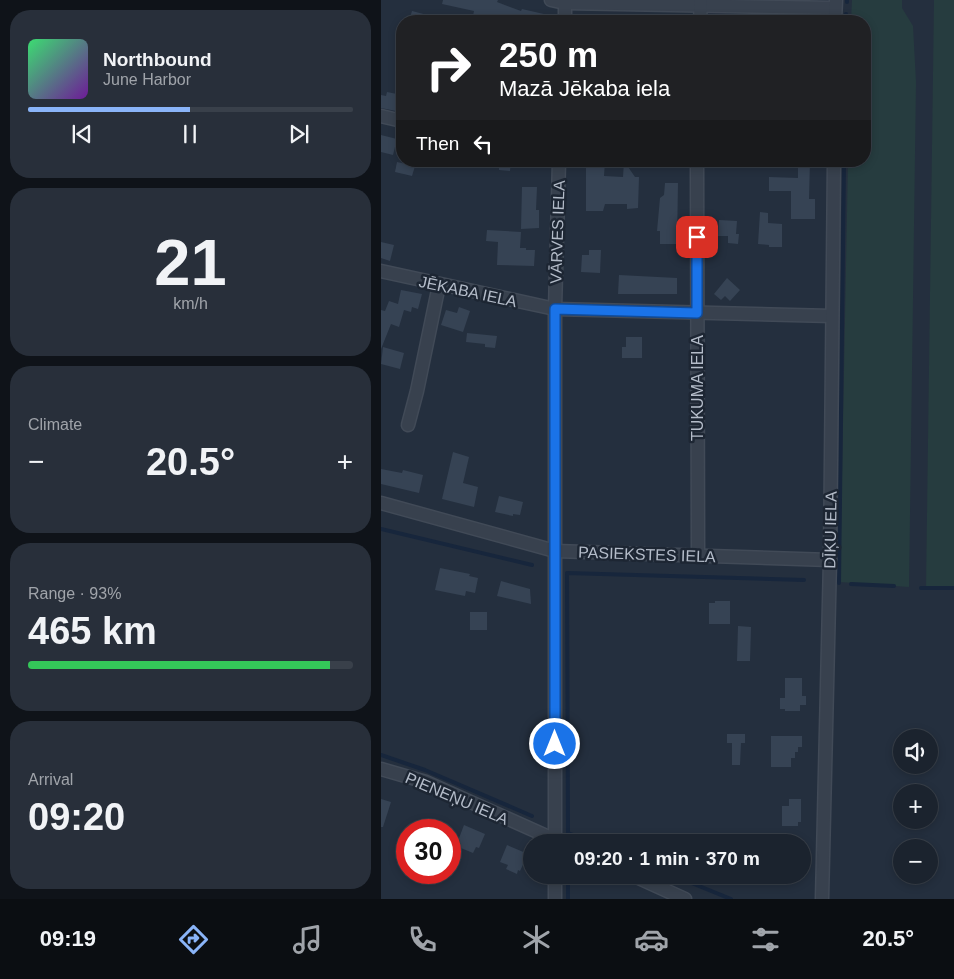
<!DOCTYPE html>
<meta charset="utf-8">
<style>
body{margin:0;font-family:Helvetica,sans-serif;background:#282f3a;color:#f1f3f6;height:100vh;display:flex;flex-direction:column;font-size:19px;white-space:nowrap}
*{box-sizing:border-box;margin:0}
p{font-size:16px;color:#a0a4aa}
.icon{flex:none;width:28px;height:28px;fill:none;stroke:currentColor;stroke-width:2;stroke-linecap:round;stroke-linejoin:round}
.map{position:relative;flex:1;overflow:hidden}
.side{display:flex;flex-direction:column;gap:10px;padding:10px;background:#0f1319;width:381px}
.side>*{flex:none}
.hud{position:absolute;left:15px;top:15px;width:475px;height:152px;border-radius:20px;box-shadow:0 2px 8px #0003,0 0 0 1px #39404a;background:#202124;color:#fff;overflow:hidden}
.tools{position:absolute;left:512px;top:729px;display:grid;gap:10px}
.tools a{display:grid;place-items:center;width:45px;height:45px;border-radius:50%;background:#1b232e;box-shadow:0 2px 8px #0003,0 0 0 1px #39404a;font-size:25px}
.speed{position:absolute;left:15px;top:819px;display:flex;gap:10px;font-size:25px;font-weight:700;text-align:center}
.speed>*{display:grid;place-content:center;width:65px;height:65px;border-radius:50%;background:#1b232e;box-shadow:0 2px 8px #0003,0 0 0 1px #39404a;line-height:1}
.speed .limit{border:8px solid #d22;background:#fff;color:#111}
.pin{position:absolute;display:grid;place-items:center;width:42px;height:42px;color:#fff;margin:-21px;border-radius:10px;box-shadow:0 2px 8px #0006}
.me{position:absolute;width:55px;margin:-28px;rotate:0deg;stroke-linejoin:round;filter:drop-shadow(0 0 4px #0008)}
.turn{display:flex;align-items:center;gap:18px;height:105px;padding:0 20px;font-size:22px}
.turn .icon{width:65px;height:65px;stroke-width:2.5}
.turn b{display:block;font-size:35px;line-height:42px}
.then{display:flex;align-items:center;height:48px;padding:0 20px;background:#0003;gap:10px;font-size:19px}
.big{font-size:38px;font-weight:800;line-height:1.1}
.side .tile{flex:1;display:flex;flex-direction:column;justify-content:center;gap:8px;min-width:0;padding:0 18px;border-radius:20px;background:#282f3a}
.side .dial{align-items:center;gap:0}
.dial b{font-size:65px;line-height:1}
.song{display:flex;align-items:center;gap:15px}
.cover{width:60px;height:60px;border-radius:8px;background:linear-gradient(135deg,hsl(140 70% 55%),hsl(280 70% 35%))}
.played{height:5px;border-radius:2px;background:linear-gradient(90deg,#8ab4f8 50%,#39404a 50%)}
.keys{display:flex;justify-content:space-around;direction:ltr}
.heat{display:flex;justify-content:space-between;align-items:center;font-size:28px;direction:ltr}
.charge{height:8px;border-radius:4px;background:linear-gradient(90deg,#34c759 93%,#39404a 0)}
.trip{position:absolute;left:142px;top:834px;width:288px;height:50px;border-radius:25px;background:#1b232e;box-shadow:0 2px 8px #0003,0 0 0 1px #39404a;font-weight:800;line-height:50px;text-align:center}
.dock{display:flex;height:80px;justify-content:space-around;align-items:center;background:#0b0e12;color:#a0a4aa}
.dock .icon{width:35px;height:35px}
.dock .current{color:#8ab4f8}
.dock b{font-size:22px;color:#f1f3f6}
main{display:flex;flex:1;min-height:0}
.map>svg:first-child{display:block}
</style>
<main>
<section class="side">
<div class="tile">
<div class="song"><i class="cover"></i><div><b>Northbound</b><p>June Harbor</p></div></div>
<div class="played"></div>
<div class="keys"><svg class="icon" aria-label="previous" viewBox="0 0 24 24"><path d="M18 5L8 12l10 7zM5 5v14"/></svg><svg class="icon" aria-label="pause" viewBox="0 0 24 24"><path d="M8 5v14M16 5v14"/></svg><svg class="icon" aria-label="next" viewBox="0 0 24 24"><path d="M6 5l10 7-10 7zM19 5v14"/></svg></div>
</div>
<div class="tile dial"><b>21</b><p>km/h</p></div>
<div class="tile"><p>Climate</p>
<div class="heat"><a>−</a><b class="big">20.5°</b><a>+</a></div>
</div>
<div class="tile"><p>Range · 93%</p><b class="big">465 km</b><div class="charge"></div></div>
<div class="tile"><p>Arrival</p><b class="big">09:20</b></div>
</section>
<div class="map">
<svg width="573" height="899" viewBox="0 0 573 899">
<rect width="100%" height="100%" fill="#242f3e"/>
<g fill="#263c3f">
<path d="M471 0H521V8L532 26 535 82 528 587 459 582 467 161H484V21H470Z"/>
<path d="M553 0H573V588H545Z"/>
</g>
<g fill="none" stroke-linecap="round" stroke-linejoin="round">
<g stroke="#17263c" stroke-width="4">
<path d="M466 2V0"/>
<path d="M465 21V14"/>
<path d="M0 529 151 565"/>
<path d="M458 583 463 161"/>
<path d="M470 584 513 586"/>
<path d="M540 588H573"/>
<path d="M0 755 44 770 151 816"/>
<path d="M211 842 187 833 186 573 423 580"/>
<path d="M291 875 350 899"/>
<path d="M187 899V875"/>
</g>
</g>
<g fill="#364354">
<path d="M62 0H117L116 2 140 11 141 9 176 17V21H91L93 11 61 4Z"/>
<path d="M31 11 58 18V21H28Z"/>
<path d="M6 92 21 95 20 112 0 108V95L5 96Z"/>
<path d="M0 135 16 139 12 155 0 152Z"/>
<path d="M118 161H130L129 171 118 170Z"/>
<path d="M205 161H224L223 176 242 177 243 161 254 177H258L257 208 246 209V204H224L222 211H205Z"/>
<path d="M417 161H429L428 199H434V219H410V191H388V177L417 178Z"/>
<path d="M16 162 34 166 31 176 14 172Z"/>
<path d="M284 183H297L296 244H279V231H276L279 198 283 195Z"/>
<path d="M141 187H156L155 210H158V228L140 229Z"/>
<path d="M379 212 387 213V223L401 224V247H388V245L377 244Z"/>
<path d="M338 220 356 221 355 234H358L357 244 347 243V236H337Z"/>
<path d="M106 230 140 232 139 248H145V250H154L153 266 116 265 117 242 105 241Z"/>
<path d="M0 242 13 245 9 261 0 258Z"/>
<path d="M208 250H220L219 273 200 272 201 255H208Z"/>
<path d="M238 275 296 278V294H237Z"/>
<path d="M346 278 359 290 349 301 344 296 340 300 333 294Z"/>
<path d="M20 290 41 294 37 309 31 307 30 312 23 310 18 327 10 324 0 349V310L4 311 8 301 17 304Z"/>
<path d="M78 307 89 311 82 332 60 325 65 310 76 313Z"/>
<path d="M86 333 116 336 114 348 104 347V344L85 342Z"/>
<path d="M245 337H261V358H241V347H245Z"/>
<path d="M2 347 23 353 19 369 0 364Z"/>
<path d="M72 452 88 457 82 483 97 487 93 507 61 499Z"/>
<path d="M0 469 21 473 22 470 42 475 38 493 0 484Z"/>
<path d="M118 496 142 502 139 515 132 514V516L114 512Z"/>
<path d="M59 568 89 574 88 576 97 578 94 593 85 591 84 596 54 590Z"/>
<path d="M120 581 149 589 150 604 116 596Z"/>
<path d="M334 601H349V624H328V603H334Z"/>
<rect x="89" y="612" width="17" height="18"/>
<path d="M357 626 370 627 369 661H356Z"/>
<path d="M404 678H421V696H425V705H419V711H404V709H399V698H404Z"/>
<path d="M346 734H364V743H360L359 765H351V743H346Z"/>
<path d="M390 736H421V747H417V752H414V758H410V767H390Z"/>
<path d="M0 799 10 802 2 827H0Z"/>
<path d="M408 799H420V822H417V826H401V806H408Z"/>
<path d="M83 825 104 834 98 848 95 847 92 853 75 846Z"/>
<path d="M126 845 147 854 139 871 137 870 136 874 125 869 127 865 119 862Z"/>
</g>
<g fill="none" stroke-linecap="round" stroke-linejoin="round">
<g stroke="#414a57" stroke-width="15">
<g id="minor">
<path d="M170 0 184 3 454 8"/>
<path d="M184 21V0"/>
<path d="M319 21 320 0"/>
<path d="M454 21 455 0"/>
<path d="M0 116 21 121"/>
<path d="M316 161 317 555"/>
<path d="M0 271 174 309 451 316"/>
<path d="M27 425 36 391 58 285"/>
<path d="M0 503 174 551 449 560"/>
<path d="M0 769 45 782 179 842"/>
<path d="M174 842V309L178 161"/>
<path d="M251 875 304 899"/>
<path d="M174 899V875"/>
<path d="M441 899 449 560 453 161"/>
</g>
</g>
<use href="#minor" stroke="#38414e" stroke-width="12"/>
</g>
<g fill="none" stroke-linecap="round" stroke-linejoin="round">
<g stroke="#114b97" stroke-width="12">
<path id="route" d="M174 744V309L316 313V237"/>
</g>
<use href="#route" stroke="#1a73e8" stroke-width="9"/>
</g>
<g text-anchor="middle" stroke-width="5" stroke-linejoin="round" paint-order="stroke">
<g font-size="16" fill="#b4bcc9" stroke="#1d2633">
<text transform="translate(176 232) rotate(-88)" y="6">VĀRVES IELA</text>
<text transform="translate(87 291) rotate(12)" y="6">JĒKABA IELA</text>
<text transform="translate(316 388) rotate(-90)" y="6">TUKUMA IELA</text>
<text transform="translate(449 530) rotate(-89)" y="6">DĪĶU IELA</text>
<text transform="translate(266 554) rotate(2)" y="6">PASIEKSTES IELA</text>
<text transform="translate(76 798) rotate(23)" y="6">PIENEŅU IELA</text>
</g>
</g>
</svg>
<div class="tools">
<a><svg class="icon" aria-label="sound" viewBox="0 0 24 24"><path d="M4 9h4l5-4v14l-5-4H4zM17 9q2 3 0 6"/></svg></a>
<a>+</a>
<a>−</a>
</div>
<div class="speed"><div class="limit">30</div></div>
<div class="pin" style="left:316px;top:237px;background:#d93025"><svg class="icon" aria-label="arrive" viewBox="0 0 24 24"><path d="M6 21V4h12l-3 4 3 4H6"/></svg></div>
<svg class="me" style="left:174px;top:744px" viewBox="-20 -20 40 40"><circle r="17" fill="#1a73e8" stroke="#fff" stroke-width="3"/><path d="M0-11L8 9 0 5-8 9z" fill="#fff"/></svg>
<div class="trip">09:20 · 1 min · 370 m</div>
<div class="hud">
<div class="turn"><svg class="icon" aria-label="right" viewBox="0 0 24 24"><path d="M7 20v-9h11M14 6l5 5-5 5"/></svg><div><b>250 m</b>Mazā Jēkaba iela</div></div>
<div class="then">Then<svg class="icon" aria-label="left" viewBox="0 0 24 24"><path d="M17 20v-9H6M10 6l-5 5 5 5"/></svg></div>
</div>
</div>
</main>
<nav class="dock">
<b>09:19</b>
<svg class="icon current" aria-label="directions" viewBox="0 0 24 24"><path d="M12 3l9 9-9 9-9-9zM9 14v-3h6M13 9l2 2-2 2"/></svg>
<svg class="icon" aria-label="music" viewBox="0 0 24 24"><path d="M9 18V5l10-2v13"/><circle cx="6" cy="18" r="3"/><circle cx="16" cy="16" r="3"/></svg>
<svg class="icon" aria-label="phone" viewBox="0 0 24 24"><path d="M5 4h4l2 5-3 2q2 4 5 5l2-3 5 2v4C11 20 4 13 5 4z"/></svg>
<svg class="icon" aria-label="climate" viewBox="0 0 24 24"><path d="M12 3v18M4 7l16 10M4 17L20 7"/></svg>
<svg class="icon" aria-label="car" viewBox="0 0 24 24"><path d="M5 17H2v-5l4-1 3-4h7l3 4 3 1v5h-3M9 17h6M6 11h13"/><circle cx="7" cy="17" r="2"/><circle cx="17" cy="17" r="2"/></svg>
<svg class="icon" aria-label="filters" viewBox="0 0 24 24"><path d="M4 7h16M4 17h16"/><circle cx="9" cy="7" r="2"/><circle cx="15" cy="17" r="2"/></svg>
<b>20.5°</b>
</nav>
